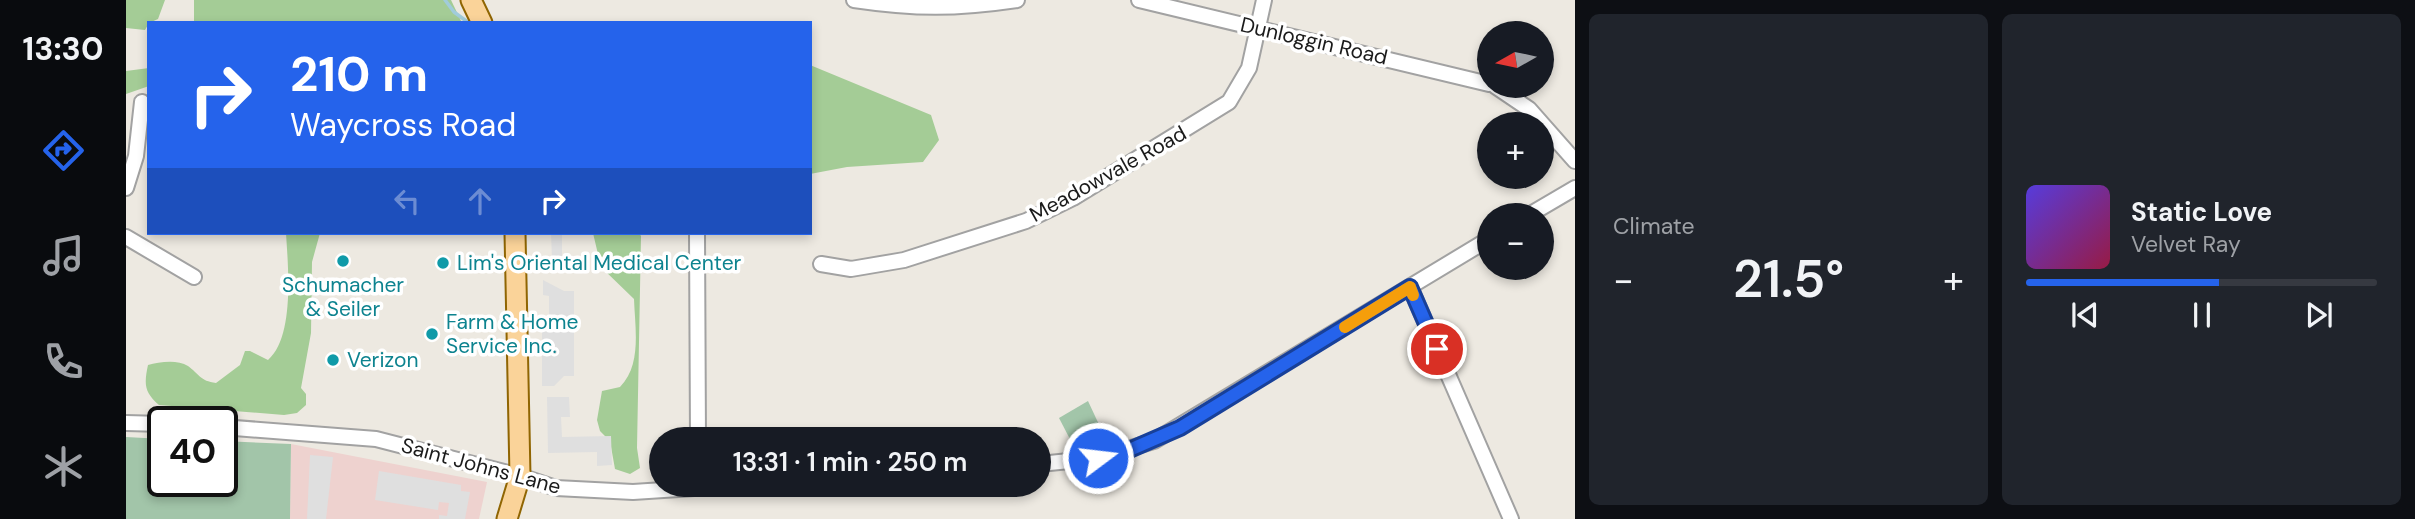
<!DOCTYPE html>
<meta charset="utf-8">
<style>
body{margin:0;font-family:"DM Sans",sans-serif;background:#20242c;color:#f1f3f6;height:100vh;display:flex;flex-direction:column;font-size:26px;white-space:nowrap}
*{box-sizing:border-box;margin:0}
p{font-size:23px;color:#9ea1a6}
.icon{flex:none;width:38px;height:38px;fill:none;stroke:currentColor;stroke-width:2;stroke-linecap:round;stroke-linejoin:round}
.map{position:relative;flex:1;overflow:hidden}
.panel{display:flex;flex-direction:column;gap:14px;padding:14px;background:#0d0f14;width:840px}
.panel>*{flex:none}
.top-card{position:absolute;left:21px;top:21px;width:665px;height:214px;border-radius:0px;box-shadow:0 4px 10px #0003;background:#2563eb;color:#fff;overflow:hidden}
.needle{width:46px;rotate:261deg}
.tools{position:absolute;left:1351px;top:21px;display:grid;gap:14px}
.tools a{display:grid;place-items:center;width:77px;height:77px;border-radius:50%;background:#171b24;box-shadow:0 4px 10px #0003;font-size:35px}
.speed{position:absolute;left:21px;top:406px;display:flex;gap:14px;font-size:35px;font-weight:700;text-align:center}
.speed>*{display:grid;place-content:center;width:91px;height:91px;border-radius:50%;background:#171b24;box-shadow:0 4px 10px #0003;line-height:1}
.speed .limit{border:4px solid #111;border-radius:10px;background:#fff;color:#111}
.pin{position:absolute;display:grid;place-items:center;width:60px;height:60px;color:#fff;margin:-30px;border:4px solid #fff;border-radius:50%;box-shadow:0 2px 7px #0007}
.me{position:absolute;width:77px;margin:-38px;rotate:75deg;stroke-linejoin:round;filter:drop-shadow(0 0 5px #0008)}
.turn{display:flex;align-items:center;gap:24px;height:147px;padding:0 28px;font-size:32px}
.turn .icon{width:91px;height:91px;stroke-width:2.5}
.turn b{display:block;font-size:49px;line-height:60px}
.lanes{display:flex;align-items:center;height:66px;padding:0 28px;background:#0003;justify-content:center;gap:35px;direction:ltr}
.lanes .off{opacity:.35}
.big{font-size:52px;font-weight:600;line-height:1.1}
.panel .tile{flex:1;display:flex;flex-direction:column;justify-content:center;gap:10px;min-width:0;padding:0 24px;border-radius:10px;background:#20242c}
.song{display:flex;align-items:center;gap:21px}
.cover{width:84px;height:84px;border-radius:10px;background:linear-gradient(135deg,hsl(250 70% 55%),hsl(340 70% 35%))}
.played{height:7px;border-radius:4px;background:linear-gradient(90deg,#2563eb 55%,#363941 55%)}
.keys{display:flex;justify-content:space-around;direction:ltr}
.heat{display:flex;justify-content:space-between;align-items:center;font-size:38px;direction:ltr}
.panel .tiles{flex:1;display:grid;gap:14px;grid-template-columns:repeat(2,1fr)}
.trip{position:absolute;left:523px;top:427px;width:402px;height:70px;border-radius:35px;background:#171b24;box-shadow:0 4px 10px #0003;font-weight:600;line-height:70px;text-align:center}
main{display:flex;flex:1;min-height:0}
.menu{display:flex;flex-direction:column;width:126px;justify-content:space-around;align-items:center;background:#090b0e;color:#9ea1a6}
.menu .icon{width:49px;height:49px}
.menu .selected{color:#2563eb}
.menu b{font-size:32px;color:#f1f3f6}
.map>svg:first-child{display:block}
</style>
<main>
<nav class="menu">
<b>13:30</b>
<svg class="icon selected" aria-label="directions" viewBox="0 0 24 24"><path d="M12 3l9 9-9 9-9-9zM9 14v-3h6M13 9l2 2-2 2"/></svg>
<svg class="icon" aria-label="music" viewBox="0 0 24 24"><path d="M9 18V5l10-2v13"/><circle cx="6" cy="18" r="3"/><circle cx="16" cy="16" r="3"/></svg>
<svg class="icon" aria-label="phone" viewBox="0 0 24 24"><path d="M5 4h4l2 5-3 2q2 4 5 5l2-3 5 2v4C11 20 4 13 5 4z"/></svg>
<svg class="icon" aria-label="climate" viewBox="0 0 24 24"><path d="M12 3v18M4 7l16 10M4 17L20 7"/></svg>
</nav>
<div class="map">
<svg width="1449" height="519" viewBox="0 0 1449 519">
<rect width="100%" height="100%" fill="#ede9e1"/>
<path fill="#eed2cf" d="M165 444 361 482 353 519H164Z"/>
<g fill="#a4cc96">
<path d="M0 0H39L32 19 23 23 19 30 0 28Z"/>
<path d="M68 0H325L336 23H68Z"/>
<path d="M684 65 805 115 813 140 797 162 721 167 684 174Z"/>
<path d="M23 68V86L0 94V71Z"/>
<path d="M160 233H194L186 262 185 333 175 388 180 394V405L171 413 158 415 33 405C18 392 18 384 22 365 33 362 51 359 62 366 73 374 74 381 90 383L114 365 119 351H124L142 360C169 337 162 266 160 233Z"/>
<path d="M467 233H513L515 236 511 448 514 468 504 474 489 469 484 441 474 431 471 420 476 391 494 387C516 365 509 328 508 299L475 267Z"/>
</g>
<g fill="#a2c5a9">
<path d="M962 401 976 431 946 443 933 418Z"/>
<path d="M0 437 37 439V481H96V441L165 444 164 519H0Z"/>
</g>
<g fill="#dfdfdf">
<path d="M425 233H436V271L408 269 407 260 426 259Z"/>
<path d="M417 280 438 291H448V376H438L428 386H416V321H423V296L417 295Z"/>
<path d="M421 397H443L444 417H435L436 437 485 436 486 465 471 466V452L422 453Z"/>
<path d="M184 455 207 457 200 519H181Z"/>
<path d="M253 471 335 485V491L344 492 339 519H313V515L321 516 323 503 313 502 312 510 249 500Z"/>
</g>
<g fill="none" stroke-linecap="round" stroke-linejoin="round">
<path stroke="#a1ccda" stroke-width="3.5" d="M319 0 328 12 343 23"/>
<g stroke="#a2a2a2" stroke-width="18">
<g id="minor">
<path d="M728 0C789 9 830 9 891 0"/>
<path d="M1013 0 1363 84"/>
<path d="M1369 86 1403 109 1449 161"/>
<path d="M0 188 10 156 16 102"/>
<path d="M1403 215 1449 188"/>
<path d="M571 233 572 439"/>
<path d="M0 237 68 277"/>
<path d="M695 264 725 269 778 260 900 221 947 198 1103 102 1123 68 1138 0"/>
<path d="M1284 287 1385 519"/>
<path d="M0 423 37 424"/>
<path d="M96 427 250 439 394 476 430 488 507 492 614 485"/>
<path d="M914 464 972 458 1028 441 1363 239"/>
</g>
</g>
<g stroke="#906502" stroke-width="23">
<g id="major">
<path d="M345 0 356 23"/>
<path d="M381 519 394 476 389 233"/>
</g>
</g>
<use href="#minor" stroke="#fff" stroke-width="14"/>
<use href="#major" stroke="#fad399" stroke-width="19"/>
</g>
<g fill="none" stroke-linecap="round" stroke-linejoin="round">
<g stroke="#184099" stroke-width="18">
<path id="route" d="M972 458 1001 451 1054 428 1284 287 1311 349"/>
</g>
<use href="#route" stroke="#2563eb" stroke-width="12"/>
<path stroke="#f59e0b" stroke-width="12" d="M1219 327 1284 287 1287 295"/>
</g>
<g fill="#0f9aa8" stroke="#fff" stroke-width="2.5">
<circle cx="217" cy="261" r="7"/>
<circle cx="317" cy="263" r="7"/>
<circle cx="306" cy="334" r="7"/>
<circle cx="207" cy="360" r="7"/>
</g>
<g text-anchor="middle" stroke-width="7" stroke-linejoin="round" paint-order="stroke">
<g font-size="21" fill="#1b1b1b" stroke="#fff">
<text transform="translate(1188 41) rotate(13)" y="7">Dunloggin Road</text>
<text transform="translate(982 174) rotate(-29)" y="7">Meadowvale Road</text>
<text transform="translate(355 466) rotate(15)" y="7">Saint Johns Lane</text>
</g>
<g font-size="21" fill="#0d838f" stroke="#fff" text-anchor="start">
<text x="331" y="270">Lim's Oriental Medical Center</text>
<text x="217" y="292" text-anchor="middle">Schumacher<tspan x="217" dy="24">&amp; Seiler</tspan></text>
<text x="320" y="329">Farm &amp; Home<tspan x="320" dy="24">Service Inc.</tspan></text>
<text x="221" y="367">Verizon</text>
</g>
</g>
</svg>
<div class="tools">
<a><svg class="needle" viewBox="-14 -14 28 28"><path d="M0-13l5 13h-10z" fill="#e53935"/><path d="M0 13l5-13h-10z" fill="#9ea1a6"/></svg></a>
<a>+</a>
<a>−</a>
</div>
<div class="speed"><div class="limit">40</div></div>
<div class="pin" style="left:1311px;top:349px;background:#d93025"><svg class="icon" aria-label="arrive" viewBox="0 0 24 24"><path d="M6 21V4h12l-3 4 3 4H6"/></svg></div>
<svg class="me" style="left:972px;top:458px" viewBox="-20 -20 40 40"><circle r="17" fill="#2563eb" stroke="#fff" stroke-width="3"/><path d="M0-11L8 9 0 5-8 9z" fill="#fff"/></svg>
<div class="trip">13:31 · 1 min · 250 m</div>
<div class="top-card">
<div class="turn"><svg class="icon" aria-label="right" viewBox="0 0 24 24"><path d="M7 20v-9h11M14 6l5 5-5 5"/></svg><div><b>210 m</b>Waycross Road</div></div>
<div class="lanes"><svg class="icon off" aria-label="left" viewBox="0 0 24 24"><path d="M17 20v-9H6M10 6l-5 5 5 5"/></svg><svg class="icon off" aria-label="ahead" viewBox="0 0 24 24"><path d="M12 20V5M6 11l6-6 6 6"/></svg><svg class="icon" aria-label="right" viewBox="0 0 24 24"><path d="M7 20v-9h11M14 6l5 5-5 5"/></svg></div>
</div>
</div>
<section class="panel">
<div class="tiles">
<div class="tile"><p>Climate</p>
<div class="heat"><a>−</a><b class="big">21.5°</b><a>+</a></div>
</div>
<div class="tile">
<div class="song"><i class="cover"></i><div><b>Static Love</b><p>Velvet Ray</p></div></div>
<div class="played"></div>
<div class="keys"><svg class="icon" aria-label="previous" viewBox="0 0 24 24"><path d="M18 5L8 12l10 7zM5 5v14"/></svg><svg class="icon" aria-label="pause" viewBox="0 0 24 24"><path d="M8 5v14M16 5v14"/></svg><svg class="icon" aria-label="next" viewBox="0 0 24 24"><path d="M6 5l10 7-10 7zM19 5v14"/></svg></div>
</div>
</div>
</section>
</main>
